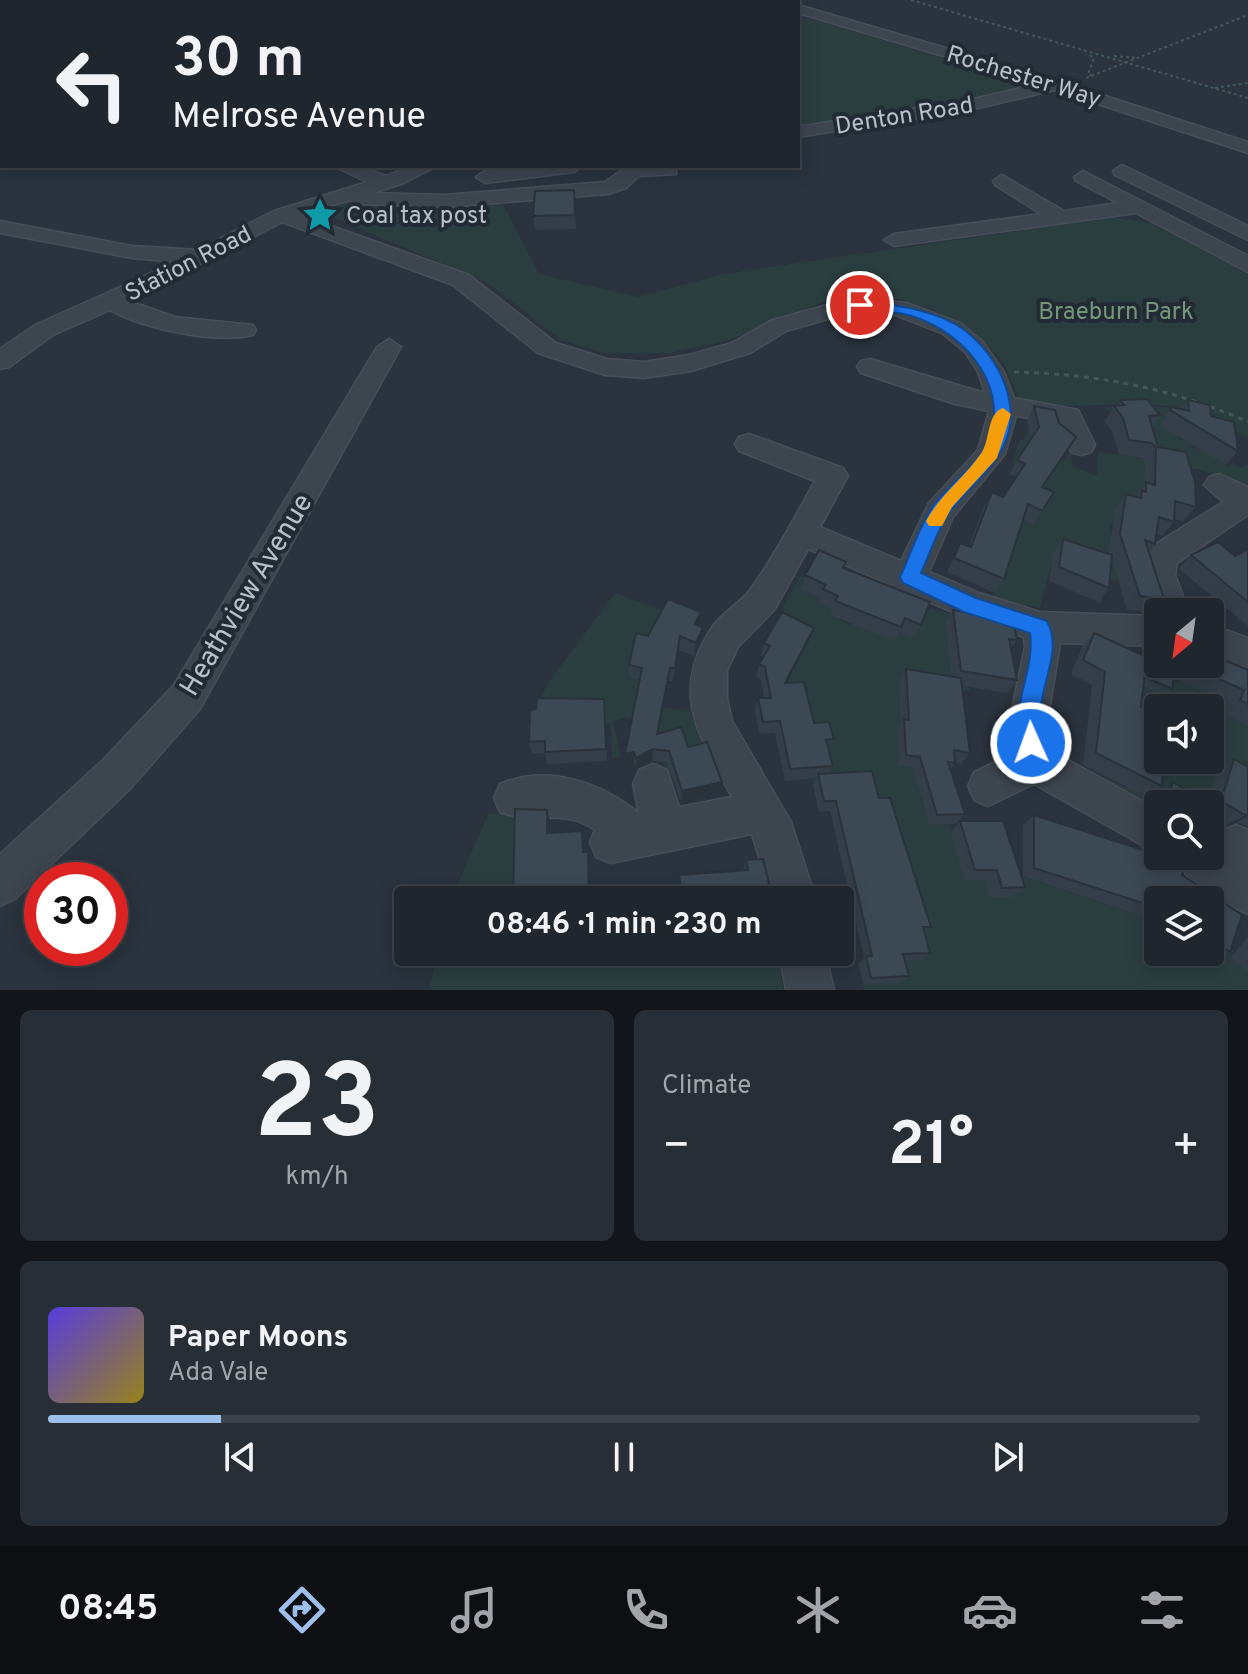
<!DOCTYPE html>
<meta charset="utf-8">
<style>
body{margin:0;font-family:Overpass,sans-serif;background:#282e36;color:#f1f3f6;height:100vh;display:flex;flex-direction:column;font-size:30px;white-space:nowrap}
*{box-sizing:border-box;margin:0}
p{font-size:26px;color:#a2a5aa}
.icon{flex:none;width:44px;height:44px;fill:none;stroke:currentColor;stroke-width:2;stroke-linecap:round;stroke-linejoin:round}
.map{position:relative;height:990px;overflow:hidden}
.side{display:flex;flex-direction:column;gap:20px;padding:20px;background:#121519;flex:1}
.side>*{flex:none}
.banner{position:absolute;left:0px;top:0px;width:800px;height:168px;box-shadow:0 4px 20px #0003,0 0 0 2px #3d434a;background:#20262e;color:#f1f3f6;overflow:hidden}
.needle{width:52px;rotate:209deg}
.controls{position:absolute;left:1144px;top:598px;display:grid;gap:16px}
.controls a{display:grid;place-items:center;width:80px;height:80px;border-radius:8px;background:#20262e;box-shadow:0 4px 20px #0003,0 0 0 2px #3d434a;font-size:40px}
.speed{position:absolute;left:24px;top:862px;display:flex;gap:16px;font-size:40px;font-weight:700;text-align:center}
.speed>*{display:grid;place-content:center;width:104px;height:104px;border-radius:50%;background:#20262e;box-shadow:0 4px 20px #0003,0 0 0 2px #3d434a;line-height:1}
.speed .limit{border:12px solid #d22;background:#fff;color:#111}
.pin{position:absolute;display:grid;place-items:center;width:68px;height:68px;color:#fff;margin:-34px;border:4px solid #fff;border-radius:50%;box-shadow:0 2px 8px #0007}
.me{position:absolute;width:88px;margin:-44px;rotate:358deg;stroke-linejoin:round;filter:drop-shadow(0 0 6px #0008)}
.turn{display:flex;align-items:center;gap:28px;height:168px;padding:0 40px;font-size:36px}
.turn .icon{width:104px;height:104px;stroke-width:2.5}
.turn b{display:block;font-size:56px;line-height:68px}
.big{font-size:60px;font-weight:700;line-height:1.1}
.side .card{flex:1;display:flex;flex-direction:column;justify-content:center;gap:12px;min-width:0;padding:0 28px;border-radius:12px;background:#282e36}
.side .dial{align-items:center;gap:0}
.dial b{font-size:104px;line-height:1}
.song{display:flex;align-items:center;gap:24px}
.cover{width:96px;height:96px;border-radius:12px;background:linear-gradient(135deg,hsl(250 70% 55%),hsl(50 70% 35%))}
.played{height:8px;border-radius:4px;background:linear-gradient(90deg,#9cbfeb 15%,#3d434a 15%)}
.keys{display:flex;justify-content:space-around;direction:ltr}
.heat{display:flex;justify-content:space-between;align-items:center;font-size:44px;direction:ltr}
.side .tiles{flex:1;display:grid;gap:20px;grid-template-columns:1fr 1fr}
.card:last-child{grid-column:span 2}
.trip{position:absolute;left:394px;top:886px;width:460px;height:80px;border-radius:8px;background:#20262e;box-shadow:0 4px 20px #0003,0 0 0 2px #3d434a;font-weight:700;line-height:80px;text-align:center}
.tab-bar{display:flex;height:128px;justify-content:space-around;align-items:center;background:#0d0f12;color:#a2a5aa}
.tab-bar .icon{width:56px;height:56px}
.tab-bar .on{color:#9cbfeb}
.tab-bar b{font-size:36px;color:#f1f3f6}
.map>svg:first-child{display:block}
</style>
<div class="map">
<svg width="1248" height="990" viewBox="0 0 1248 990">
<rect width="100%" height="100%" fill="#2a333e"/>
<g fill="#2b3e3f" fill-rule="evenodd">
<path d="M56 0H747L754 2H53Z"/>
<path d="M798 15 1027 83 1032 90 798 128Z"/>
<path d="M500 198 539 274 638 297 723 274 1113 217 1153 224 1248 274V439C1234 431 1220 420 1205 415 1145 394 1083 412 1021 404L1003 361 972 331 933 309 895 298 828 300 726 341 670 353H606L563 341 486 282 332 217 331 209 350 201 405 206Z"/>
<path d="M1128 405 1165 407 1191 414 1178 415 1179 439 1192 442V448L1219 455 1217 460 1228 467 1233 463 1241 468 1248 465V485L1229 484 1203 470 1147 462 1156 494 1110 525V536L1121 540 1147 586 1105 580 1102 604 1098 602 1101 570 1054 553 1040 608 993 599 1003 570 978 534 1035 499 1012 462 1020 440H1023L1029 429 1041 432 1027 443 1059 463 1071 452 1073 467 1097 476 1098 452 1146 459 1126 410 1107 411 1104 407Z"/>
<path d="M800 576 807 579 802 590 821 599 819 603 830 609 841 589 830 615 851 625 856 615 898 632 925 616 930 608 955 615 970 691 953 688 897 732 899 765 933 771 921 798 929 825 948 824 985 880 991 897 1004 870 1135 914 1158 900 1149 930 1158 937V952H1202L1212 959 1219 938 1235 951 1231 957 1248 973V990H864L863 984 895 961 917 917 854 920 853 916 896 859 813 785 811 779 826 778 764 697 763 694 782 692 778 617Z"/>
<path d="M615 593 667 613 642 681 663 708 690 711 705 754 673 780 663 763 647 713 613 721 621 757 612 758 610 723 526 729 548 683Z"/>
<path d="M1168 677 1221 700 1224 680 1248 726V788C1213 802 1194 813 1159 792L1153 810 1102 781 1103 777 1128 788 1129 706 1091 691 1093 685ZM1158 708H1210V760H1158Z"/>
<path d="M518 812 529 900H451L488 814Z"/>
<path d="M438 952H654L655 958 670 957V952H777L783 990H429Z"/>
</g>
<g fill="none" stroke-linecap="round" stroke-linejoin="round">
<g stroke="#474e58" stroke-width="3">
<g id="minor">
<path d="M761 0H779L780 2H762Z"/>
<path d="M798 5 1056 80 1248 142V153L1055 90 978 108 798 137V127L978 98 1038 84 798 13Z"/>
<rect x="0" y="83" width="2" height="10"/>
<path d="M1122 165 1248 226V240L1115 175 1113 171Z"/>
<path d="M333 166H359L386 176 412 166H437L404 183 373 193 444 195 605 182 628 166H676V174L639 176 626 188 608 194 444 207 357 204 349 200 301 215 469 275 556 343 607 359 644 362 689 355 732 343 770 321 852 298 907 303 960 323 983 342 1004 372 1014 398 1078 410 1095 445 1091 452 1081 455 1071 452 1058 423 1016 416 1005 454 953 517 929 572 979 593 1040 612 1157 616 1143 575 1151 547 1223 502 1204 485 1209 477 1219 474 1248 487V515L1177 563 1175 575 1189 612H1158V646L1060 643 1047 724 1052 751 1158 810V854L1034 784 988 806 974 800 968 786 974 772 1014 753 1009 724 1025 647 1024 637 959 615 808 549 775 609 738 647 727 670V698L732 721 791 822 816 900H772L752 834 611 863 596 857 590 842 595 830C566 808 531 825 500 812L494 798 500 784C548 764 600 782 639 813L633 784 639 770 653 764 667 770 679 807 732 797C699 737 668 691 713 626 724 611 742 602 752 587 776 554 795 516 815 481L739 451 735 444 739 437 749 434 843 468 848 476 820 527 901 561 929 503 978 450 989 411 955 404 861 373 857 367 861 361 870 359 985 393 978 372 965 352 942 333 895 315 853 312 786 331 750 353 691 371 644 378 605 375 538 353 453 285 282 222 129 301 175 317 253 325 256 330 253 335C215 344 144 329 110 310L53 335 9 367 0 369V349L35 325 176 262 132 258 0 233V221L132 246 198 250 274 211 367 182Z"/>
<path d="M529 166H583L574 172 485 183 476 177 485 171Z"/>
<path d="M1083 171 1248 256V272L1136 213 894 246 884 240 894 234 1041 214 995 185 993 181 1002 175 1064 211 1118 203 1076 181 1074 177Z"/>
<path d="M389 339 401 347 200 709 130 789 15 899 0 906V854L102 761 174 685 377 347Z"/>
<path d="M1210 624 1248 638V670L1210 655Z"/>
<path d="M1236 825 1248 830V914C1222 903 1185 883 1174 856H1210V841L1215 844 1221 831Z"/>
<path d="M779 952H825L834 990H786Z"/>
</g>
</g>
<g stroke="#445757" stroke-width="2" stroke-dasharray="3 3" stroke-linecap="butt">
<path d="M911 0 1248 98"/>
<path d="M27 2 31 0"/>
<path d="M44 2 48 0"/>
<path d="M61 2 64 0"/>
<path d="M248 2 251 0"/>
<path d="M1090 55 1094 58 1088 74 1092 76"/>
<path d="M1114 56 1137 58"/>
<path d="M1086 78 1248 15"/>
<path d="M1215 88 1248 83"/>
</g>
<path stroke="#445757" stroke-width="3" stroke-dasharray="5 5" stroke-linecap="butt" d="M1014 372C1096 374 1173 388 1248 422"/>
<use href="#minor" fill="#3d454f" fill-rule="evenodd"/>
</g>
<g fill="#343e48">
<path d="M574 190 576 229 535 230 533 216Z"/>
<path d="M1120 400 1160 415 1152 427 1158 447 1196 507 1183 521 1175 519 1174 522 1162 536 1156 534 1155 544 1149 552 1164 599 1151 613 1127 610 1112 559 1109 588 1098 602 1049 581 1053 553 1063 539 1110 554 1109 548 1116 508 1126 494 1136 496 1144 485 1145 463 1142 458 1119 455 1113 433 1105 421 1114 406H1116Z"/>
<path d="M1188 400 1211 416 1238 451 1226 465 1160 425 1171 407 1182 409Z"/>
<path d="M1034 406 1059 423 1076 437 1043 488 1054 492 1033 525 1023 520 1004 579 995 593 947 572 960 543 969 546 984 506 992 492 1003 497 1016 477 1009 474 1017 460 1031 439 1027 421Z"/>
<path d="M1248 549V626L1179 569 1191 555 1235 556Z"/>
<path d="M846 562 844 568 921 625 914 638 899 632 894 641 830 615 832 610 818 603 820 598 801 590 805 575Z"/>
<path d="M953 610 1017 640 1011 648 1017 680 1007 693 962 686 970 753 961 764 955 763 951 769 965 814 956 824 929 825 913 768 899 766 897 731 901 724 899 682 906 669 952 677 945 623Z"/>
<path d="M699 626 701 641 694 656 679 650 673 681H668L659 733 688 747 719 793 681 802 667 762 652 761 636 769 634 764 625 766 640 680 629 678V665L648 636Z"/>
<path d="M814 628 809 641 787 683 814 723 834 739 828 750 833 766 829 774 879 798 931 927 924 933 930 953 920 960 905 961 909 976 900 983 863 984 858 963 864 958 830 811 819 812 813 785 816 778 785 781 775 733 759 734 755 711 758 698H764L761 680 756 677 759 664 763 657 761 656 764 643Z"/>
<path d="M1094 633 1172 689 1165 696 1144 686 1141 707 1148 741 1162 786 1147 797 1083 765 1092 685 1071 674 1082 647Z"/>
<path d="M1217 657 1248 670V726L1224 713 1228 703 1174 679 1176 664H1210Z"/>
<path d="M604 699 607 761 547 764 545 753 532 754 529 742Z"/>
<path d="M1234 759 1248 767V827L1237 822 1227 825 1210 815V804H1207L1217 771Z"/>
<path d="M1173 782 1203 804H1158V808L1154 805 1159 792Z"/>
<path d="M1034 815 1139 848 1154 838 1158 840V856H1188L1182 875 1242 915 1230 952 1212 959 1202 952H1210V900H1158V937L1149 931 1153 920 1023 876V825Z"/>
<path d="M960 821 1025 887 1012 897H990L985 880H964L951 832Z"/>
<path d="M746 860 773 900H636L634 895 635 886 678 883 679 875 743 870Z"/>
<path d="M1248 937V973L1231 957Z"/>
</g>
<g fill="#2a323b">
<path d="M701 612 699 626 693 638 695 624Z"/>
<path d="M703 628 701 641 694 656 696 643Z"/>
<path d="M814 628 809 641 780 696 785 683Z"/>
<path d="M670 668 668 681 656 746 657 734Z"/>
<path d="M653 749 652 761 636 769V758Z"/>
<path d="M634 752V764L625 766V754Z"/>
<path d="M722 782 719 793 681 802 682 791Z"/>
<path d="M547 810 550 821 549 843 547 833Z"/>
<path d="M1248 814V816L1237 822 1227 825Z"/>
</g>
<g fill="#3c4854" stroke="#2a323b" stroke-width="2">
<path d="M574 190 575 215 533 216 535 191Z"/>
<path d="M1147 399 1160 415 1149 416 1158 447 1186 452 1195 482 1196 507 1175 501 1174 522 1159 517 1155 544 1145 540 1164 599 1140 596 1120 534 1126 494 1141 498 1142 490 1146 492V482L1155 485 1156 448 1152 443 1129 440 1123 418 1114 406 1124 405 1120 400Z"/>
<path d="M1188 400 1210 405 1211 416 1234 422 1238 451 1170 410 1171 407 1189 411Z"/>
<path d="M1034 406 1055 410 1059 423 1076 437 1042 487 1054 492 1042 511 1028 504 1004 579 954 558 960 543 971 547 992 492 1003 497 1025 464 1017 460 1039 427Z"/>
<path d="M1063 539 1112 555 1109 588 1059 567Z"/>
<path d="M1218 542 1235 556 1248 549V602L1191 555Z"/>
<path d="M819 550 846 562 843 568 930 602 921 625 905 618 901 627 835 601 838 596 823 589 826 585 805 575Z"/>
<path d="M668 599 701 612 695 624 703 628 696 643 680 636 675 668H670L657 734 681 727 688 747 707 742 722 782 682 791 669 751 653 749 636 758 634 752 625 754 642 668 629 665 636 633 648 636Z"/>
<path d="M953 610 1013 620 1017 640 1009 639 1017 680 961 671Z"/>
<path d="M782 612 814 628 785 683 804 682 814 723 829 722 834 739 826 740 833 766 790 769 780 721 763 722 758 698H771L765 667 759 664 770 646 764 643Z"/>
<path d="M1094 633 1147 657 1141 707 1151 711 1148 741 1158 745V760H1164L1162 786 1096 753 1105 672 1083 660Z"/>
<path d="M1210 644 1218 648 1217 657 1248 670V704L1240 700 1244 690 1188 665V664H1210Z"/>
<path d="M1148 658 1158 662V664H1161L1175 670 1172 689 1145 677Z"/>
<path d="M906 669 961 678 970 753 954 750 955 763 948 762 965 814 937 815 920 757 906 755 904 719 909 720Z"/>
<path d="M537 698 604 699 606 749 545 752V741L529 742 530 710 536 709Z"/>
<path d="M1234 759 1248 767V814L1245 815 1221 801Z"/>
<path d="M872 771 879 798H890L931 927H923L930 953 903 954 909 976 871 978 866 956H872L836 801H824L818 774Z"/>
<path d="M1173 782 1204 800 1203 804H1175V800L1168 794Z"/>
<path d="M515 809 547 810V833L582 831 583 852H588L589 900H513Z"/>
<path d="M1034 815 1149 852 1154 838 1158 840V856H1188L1182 875 1242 915 1230 952 1210 939V900H1158V908L1034 868Z"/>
<path d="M960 821H1003L1025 887 1002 888 997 870H975Z"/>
<path d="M763 859 773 900H640L635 886 680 883 679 875 748 870 746 860Z"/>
</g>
<path fill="#1a73e8" stroke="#114b97" stroke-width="2" d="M860 301C893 305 925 308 955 324 993 346 1025 402 1004 445 993 470 966 490 950 512 937 529 930 554 921 573L976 598 1047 621C1062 650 1043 678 1041 708 1040 723 1046 737 1040 751L1031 754 1023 751C1006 712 1036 672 1030 633L964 612 903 583 900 577C911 554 919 526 934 505 948 486 981 461 989 440 1011 382 958 326 904 314 888 311 871 312 855 308V302Z"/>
<path fill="#f59e0b" d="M1003 408 1011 414 997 458 952 507 942 526H929L926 521C941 494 965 477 982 452 990 440 987 413 1003 408Z"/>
<defs>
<g id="sight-bare" transform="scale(2.76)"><path d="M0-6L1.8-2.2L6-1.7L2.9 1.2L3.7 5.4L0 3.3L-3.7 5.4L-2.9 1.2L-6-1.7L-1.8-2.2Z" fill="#0f9aa8" stroke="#222a34" stroke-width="2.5" paint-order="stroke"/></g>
</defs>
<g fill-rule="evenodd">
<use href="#sight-bare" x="320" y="215"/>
</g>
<g text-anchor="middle" stroke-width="8" stroke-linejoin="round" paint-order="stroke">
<g font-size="24" fill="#bac0c9" stroke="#222a34">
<text transform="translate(1024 76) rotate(17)" y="8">Rochester Way</text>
<text transform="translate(904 115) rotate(-9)" y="8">Denton Road</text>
<text transform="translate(188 263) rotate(-27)" y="8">Station Road</text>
</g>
<g font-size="24" fill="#bac0c9" stroke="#222a34" text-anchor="start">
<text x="346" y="223">Coal tax post</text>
</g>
<g font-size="24" fill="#74977a" stroke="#222a34">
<text x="1116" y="319">Braeburn Park</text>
</g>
<g font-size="28" fill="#bac0c9" stroke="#222a34">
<text transform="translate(245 594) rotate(-59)" y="10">Heathview Avenue</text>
</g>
</g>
</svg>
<div class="controls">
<a><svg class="needle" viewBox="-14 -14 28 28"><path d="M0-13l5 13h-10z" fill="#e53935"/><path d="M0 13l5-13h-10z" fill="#a2a5aa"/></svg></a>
<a><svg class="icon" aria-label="sound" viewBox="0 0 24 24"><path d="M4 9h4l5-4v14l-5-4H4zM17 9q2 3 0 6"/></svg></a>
<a><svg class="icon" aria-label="search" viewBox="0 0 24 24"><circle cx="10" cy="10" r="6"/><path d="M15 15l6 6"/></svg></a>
<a><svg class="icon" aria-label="layers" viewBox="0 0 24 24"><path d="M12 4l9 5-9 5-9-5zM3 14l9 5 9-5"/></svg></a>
</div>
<div class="speed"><div class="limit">30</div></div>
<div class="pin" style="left:860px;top:305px;background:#d93025"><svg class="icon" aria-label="arrive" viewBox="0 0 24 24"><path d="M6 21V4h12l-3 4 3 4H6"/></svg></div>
<svg class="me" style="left:1031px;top:743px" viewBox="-20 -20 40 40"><circle r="17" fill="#1a73e8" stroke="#fff" stroke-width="3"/><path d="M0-11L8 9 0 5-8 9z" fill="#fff"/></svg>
<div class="trip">08:46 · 1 min · 230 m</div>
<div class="banner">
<div class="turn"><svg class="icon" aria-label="left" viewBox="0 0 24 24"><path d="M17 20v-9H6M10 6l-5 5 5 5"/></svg><div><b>30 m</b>Melrose Avenue</div></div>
</div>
</div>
<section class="side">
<div class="tiles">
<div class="card dial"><b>23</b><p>km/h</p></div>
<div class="card"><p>Climate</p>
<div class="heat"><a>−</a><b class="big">21°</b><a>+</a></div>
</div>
<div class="card">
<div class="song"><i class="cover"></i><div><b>Paper Moons</b><p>Ada Vale</p></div></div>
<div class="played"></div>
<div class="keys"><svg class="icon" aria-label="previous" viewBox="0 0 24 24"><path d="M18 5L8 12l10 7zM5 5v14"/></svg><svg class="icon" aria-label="pause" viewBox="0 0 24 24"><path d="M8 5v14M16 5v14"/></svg><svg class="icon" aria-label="next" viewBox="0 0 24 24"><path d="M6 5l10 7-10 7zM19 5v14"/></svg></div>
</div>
</div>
</section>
<nav class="tab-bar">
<b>08:45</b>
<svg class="icon on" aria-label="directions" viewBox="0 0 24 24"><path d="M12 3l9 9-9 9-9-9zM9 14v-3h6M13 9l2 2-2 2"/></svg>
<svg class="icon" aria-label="music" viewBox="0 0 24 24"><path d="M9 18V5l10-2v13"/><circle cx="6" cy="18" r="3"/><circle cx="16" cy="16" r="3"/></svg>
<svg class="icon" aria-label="phone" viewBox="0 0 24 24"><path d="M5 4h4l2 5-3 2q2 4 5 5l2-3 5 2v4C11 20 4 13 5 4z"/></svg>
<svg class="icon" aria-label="climate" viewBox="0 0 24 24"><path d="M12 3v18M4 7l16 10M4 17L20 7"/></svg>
<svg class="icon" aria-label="car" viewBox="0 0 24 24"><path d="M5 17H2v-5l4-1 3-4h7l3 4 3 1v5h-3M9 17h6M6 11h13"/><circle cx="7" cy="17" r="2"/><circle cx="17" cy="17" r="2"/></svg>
<svg class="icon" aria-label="filters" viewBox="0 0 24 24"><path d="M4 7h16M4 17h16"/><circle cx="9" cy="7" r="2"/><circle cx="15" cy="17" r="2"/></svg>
</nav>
